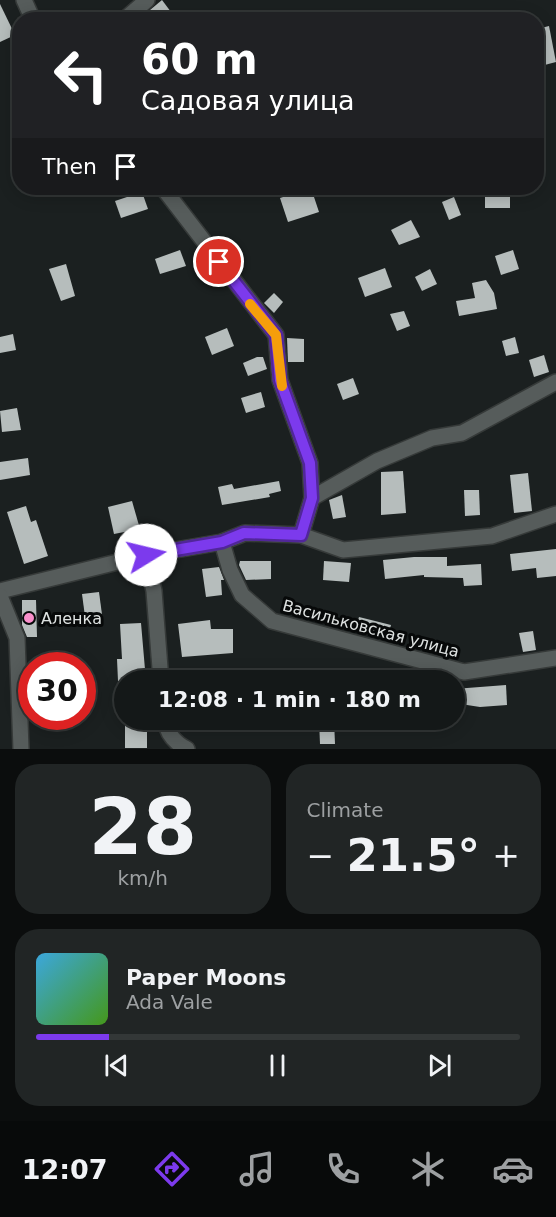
<!DOCTYPE html>
<meta charset="utf-8">
<style>
body{margin:0;font-family:"DejaVu Sans",sans-serif;background:#212525;color:#f1f3f6;height:100vh;display:flex;flex-direction:column;font-size:22px;white-space:nowrap}
*{box-sizing:border-box;margin:0}
p{font-size:20px;color:#9da0a2}
.icon{flex:none;width:33px;height:33px;fill:none;stroke:currentColor;stroke-width:2;stroke-linecap:round;stroke-linejoin:round}
.map{position:relative;height:749px;overflow:hidden}
.sheet{display:flex;flex-direction:column;gap:15px;padding:15px;background:#0b0d0d;flex:1}
.sheet>*{flex:none}
.guide{position:absolute;left:12px;top:12px;width:532px;height:183px;border-radius:24px;box-shadow:0 3px 15px #0003,0 0 0 2px #333737;background:#202124;color:#fff;overflow:hidden}
.speed{position:absolute;left:18px;top:652px;display:flex;gap:12px;font-size:30px;font-weight:700;text-align:center}
.speed>*{display:grid;place-content:center;width:78px;height:78px;border-radius:50%;background:#141818;box-shadow:0 3px 15px #0003,0 0 0 2px #333737;line-height:1}
.speed .limit{border:9px solid #d22;background:#fff;color:#111}
.pin{position:absolute;display:grid;place-items:center;width:51px;height:51px;color:#fff;margin:-26px;border:3px solid #fff;border-radius:50%;box-shadow:0 2px 6px #0007}
.me{position:absolute;width:66px;margin:-33px;rotate:81deg;stroke-linejoin:round;filter:drop-shadow(0 0 4px #0008)}
.turn{display:flex;align-items:center;gap:21px;height:126px;padding:0 30px;font-size:27px}
.turn .icon{width:78px;height:78px;stroke-width:2.5}
.turn b{display:block;font-size:42px;line-height:51px}
.then{display:flex;align-items:center;height:57px;padding:0 30px;background:#0003;gap:12px;font-size:22px}
.big{font-size:45px;font-weight:800;line-height:1.1}
.sheet .card{flex:1;display:flex;flex-direction:column;justify-content:center;gap:9px;min-width:0;padding:0 21px;border-radius:24px;background:#212525}
.sheet .dial{align-items:center;gap:0}
.dial b{font-size:78px;line-height:1}
.song{display:flex;align-items:center;gap:18px}
.cover{width:72px;height:72px;border-radius:9px;background:linear-gradient(135deg,hsl(200 70% 55%),hsl(100 70% 35%))}
.played{height:6px;border-radius:3px;background:linear-gradient(90deg,#7c3aed 15%,#333737 15%)}
.keys{display:flex;justify-content:space-around;direction:ltr}
.heat{display:flex;justify-content:space-between;align-items:center;font-size:33px;direction:ltr}
.sheet .tiles{flex:1;display:grid;gap:15px;grid-template-columns:1fr 1fr}
.card:last-child{grid-column:span 2}
.trip{position:absolute;left:114px;top:670px;width:351px;height:60px;border-radius:30px;background:#141818;box-shadow:0 3px 15px #0003,0 0 0 2px #333737;font-weight:800;line-height:60px;text-align:center}
.tab-bar{display:flex;height:96px;justify-content:space-around;align-items:center;background:#080a0a;color:#9da0a2}
.tab-bar .icon{width:42px;height:42px}
.tab-bar .on{color:#7c3aed}
.tab-bar b{font-size:27px;color:#f1f3f6}
.map>svg:first-child{display:block}
</style>
<div class="map">
<svg width="556" height="749" viewBox="0 0 556 749">
<rect width="100%" height="100%" fill="#1b2020"/>
<g fill="#b6bdbc">
<path d="M162 0 171 12 158 20 150 10Z"/>
<path d="M0 4 15 35 0 42Z"/>
<path d="M549 26 556 62 537 67V29Z"/>
<path d="M311 188 319 212 288 222 280 198Z"/>
<path d="M142 192 148 209 121 218 115 201Z"/>
<rect x="485" y="195" width="25" height="13"/>
<path d="M454 197 461 215 449 220 442 202Z"/>
<path d="M411 220 420 237 399 245 391 230Z"/>
<path d="M180 250 186 266 160 274 155 259Z"/>
<path d="M513 250 519 269 501 275 495 256Z"/>
<path d="M66 264 75 296 61 301 49 269Z"/>
<path d="M385 268 392 287 365 297 358 278Z"/>
<path d="M430 269 437 284 422 291 415 277Z"/>
<path d="M486 280 494 293 497 309 459 316 456 301 475 298 472 283Z"/>
<path d="M274 293 283 302 274 313 264 303Z"/>
<path d="M404 311 410 326 397 331 390 314Z"/>
<path d="M227 328 234 346 212 355 205 337Z"/>
<path d="M13 334 16 350 0 353V337Z"/>
<path d="M515 337 519 353 506 356 502 341Z"/>
<path d="M287 338 304 339V362H288Z"/>
<path d="M544 355 549 372 534 377 529 360Z"/>
<path d="M257 357H263L267 369 248 376 243 363Z"/>
<path d="M353 378 359 394 343 400 337 384Z"/>
<path d="M261 392 265 407 246 413 241 398Z"/>
<path d="M17 408 21 430 2 432 0 411Z"/>
<path d="M28 458 30 475 0 480V462Z"/>
<path d="M403 471 406 513 381 515V472Z"/>
<path d="M528 473 532 511 514 513 510 475Z"/>
<path d="M279 481 281 491 269 494 270 497 222 505 218 487 232 484 234 489Z"/>
<path d="M464 490H479L480 515 465 516Z"/>
<path d="M342 495 346 517 333 519 329 500Z"/>
<path d="M132 501 140 529 114 534 108 507Z"/>
<path d="M26 506 31 522 36 520 48 556 24 564 7 512Z"/>
<path d="M556 549V576L537 578 536 568 512 571 510 554Z"/>
<path d="M414 557H447V566L481 564 482 585 464 586 463 578 424 577V575L385 579 383 560Z"/>
<path d="M240 561H271V579L246 580 239 565Z"/>
<path d="M324 561 351 563 349 582 323 580Z"/>
<path d="M219 567 224 580H221L222 595 206 597 202 569Z"/>
<path d="M99 592 103 622 86 624 82 594Z"/>
<path d="M22 600H36L37 637H27L22 625Z"/>
<path d="M359 617 391 625 387 640 355 631Z"/>
<path d="M210 620 211 629H233V653L182 657 178 624Z"/>
<path d="M141 623 146 681H118L117 659H122L120 624Z"/>
<path d="M533 631 536 650 523 652 519 633Z"/>
<path d="M506 685 507 705 480 707 454 703V689Z"/>
<rect x="125" y="720" width="22" height="28"/>
<path d="M319 720H334L335 744H320Z"/>
</g>
<g fill="none" stroke-linecap="round" stroke-linejoin="round">
<g stroke="#363a39" stroke-width="18">
<g id="street">
<path d="M24 0 33 20"/>
<path d="M124 20 147 0"/>
<path d="M163 188 276 335 280 380 310 463 312 498 301 535"/>
<path d="M312 498 377 461 432 438 462 433 556 382"/>
<path d="M222 542 230 570 242 595 272 621 464 672 556 658"/>
<path d="M146 555 154 591 161 681"/>
<path d="M0 591 146 555 222 542 245 533 301 535 343 550 492 536 556 514"/>
<path d="M0 596 17 638 21 749"/>
<path d="M165 720C167 734 175 743 187 749"/>
</g>
</g>
<use href="#street" stroke="#565c5b" stroke-width="15"/>
</g>
<g fill="none" stroke-linecap="round" stroke-linejoin="round">
<g stroke="#51269a" stroke-width="15">
<path id="route" d="M146 555 222 542 244 533 301 535 312 498 310 463 280 380 276 335 219 262"/>
</g>
<use href="#route" stroke="#7c3aed" stroke-width="10"/>
<path stroke="#f59e0b" stroke-width="10" d="M250 304 276 335 282 386"/>
</g>
<circle fill="#f98fca" stroke="#070909" stroke-width="2" cx="29" cy="618" r="6"/>
<g text-anchor="middle" stroke-width="6" stroke-linejoin="round" paint-order="stroke">
<g font-size="16" fill="#dee2e1" stroke="#070909" text-anchor="start">
<text x="41" y="624">Аленка</text>
</g>
<g font-size="16" fill="#dee2e1" stroke="#070909">
<text transform="translate(371 628) rotate(15)" y="6">Васильковская улица</text>
</g>
</g>
</svg>
<div class="speed"><div class="limit">30</div></div>
<div class="pin" style="left:219px;top:262px;background:#d93025"><svg class="icon" aria-label="arrive" viewBox="0 0 24 24"><path d="M6 21V4h12l-3 4 3 4H6"/></svg></div>
<svg class="me" style="left:146px;top:555px" viewBox="-20 -20 40 40"><circle r="19" fill="#fff"/><path d="M0-13L10 11 0 6-10 11z" fill="#7c3aed"/></svg>
<div class="trip">12:08 · 1 min · 180 m</div>
<div class="guide">
<div class="turn"><svg class="icon" aria-label="left" viewBox="0 0 24 24"><path d="M17 20v-9H6M10 6l-5 5 5 5"/></svg><div><b>60 m</b>Садовая улица</div></div>
<div class="then">Then<svg class="icon" aria-label="arrive" viewBox="0 0 24 24"><path d="M6 21V4h12l-3 4 3 4H6"/></svg></div>
</div>
</div>
<section class="sheet">
<div class="tiles">
<div class="card dial"><b>28</b><p>km/h</p></div>
<div class="card"><p>Climate</p>
<div class="heat"><a>−</a><b class="big">21.5°</b><a>+</a></div>
</div>
<div class="card">
<div class="song"><i class="cover"></i><div><b>Paper Moons</b><p>Ada Vale</p></div></div>
<div class="played"></div>
<div class="keys"><svg class="icon" aria-label="previous" viewBox="0 0 24 24"><path d="M18 5L8 12l10 7zM5 5v14"/></svg><svg class="icon" aria-label="pause" viewBox="0 0 24 24"><path d="M8 5v14M16 5v14"/></svg><svg class="icon" aria-label="next" viewBox="0 0 24 24"><path d="M6 5l10 7-10 7zM19 5v14"/></svg></div>
</div>
</div>
</section>
<nav class="tab-bar">
<b>12:07</b>
<svg class="icon on" aria-label="directions" viewBox="0 0 24 24"><path d="M12 3l9 9-9 9-9-9zM9 14v-3h6M13 9l2 2-2 2"/></svg>
<svg class="icon" aria-label="music" viewBox="0 0 24 24"><path d="M9 18V5l10-2v13"/><circle cx="6" cy="18" r="3"/><circle cx="16" cy="16" r="3"/></svg>
<svg class="icon" aria-label="phone" viewBox="0 0 24 24"><path d="M5 4h4l2 5-3 2q2 4 5 5l2-3 5 2v4C11 20 4 13 5 4z"/></svg>
<svg class="icon" aria-label="climate" viewBox="0 0 24 24"><path d="M12 3v18M4 7l16 10M4 17L20 7"/></svg>
<svg class="icon" aria-label="car" viewBox="0 0 24 24"><path d="M5 17H2v-5l4-1 3-4h7l3 4 3 1v5h-3M9 17h6M6 11h13"/><circle cx="7" cy="17" r="2"/><circle cx="17" cy="17" r="2"/></svg>
</nav>
